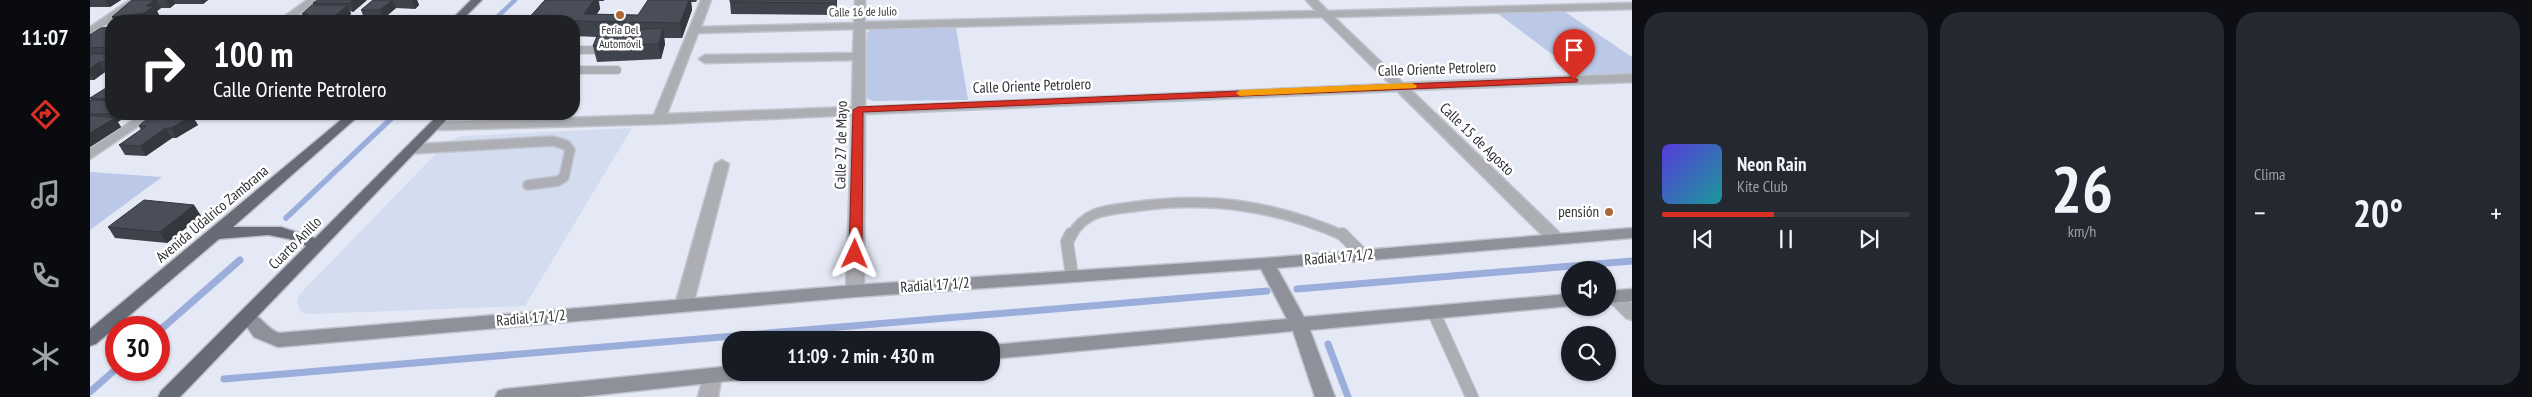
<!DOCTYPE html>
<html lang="es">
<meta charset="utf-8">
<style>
body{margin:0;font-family:"PT Sans Narrow",sans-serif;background:#242831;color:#f1f3f6;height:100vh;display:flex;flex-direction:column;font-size:19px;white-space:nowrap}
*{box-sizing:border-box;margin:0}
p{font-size:16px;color:#9ea1a6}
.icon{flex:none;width:28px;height:28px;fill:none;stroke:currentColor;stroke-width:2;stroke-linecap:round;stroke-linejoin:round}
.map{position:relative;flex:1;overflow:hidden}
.panel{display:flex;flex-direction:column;gap:12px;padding:12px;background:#0d0f14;width:900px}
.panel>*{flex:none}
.top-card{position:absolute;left:15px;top:15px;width:475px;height:105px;border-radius:20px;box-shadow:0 1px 4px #0004;background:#202124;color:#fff;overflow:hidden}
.tools{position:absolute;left:1471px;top:261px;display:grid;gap:10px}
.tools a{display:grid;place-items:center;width:55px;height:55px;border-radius:50%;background:#171b24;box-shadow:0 1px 4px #0004;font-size:25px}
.speed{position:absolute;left:15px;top:316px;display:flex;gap:10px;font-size:25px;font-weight:700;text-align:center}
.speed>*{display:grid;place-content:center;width:65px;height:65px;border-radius:50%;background:#171b24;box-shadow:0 1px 4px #0004;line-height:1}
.speed .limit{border:8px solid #d22;background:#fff;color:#111}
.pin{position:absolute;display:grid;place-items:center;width:42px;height:42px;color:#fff;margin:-51px -21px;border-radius:50% 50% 50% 0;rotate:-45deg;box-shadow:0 0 5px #0007}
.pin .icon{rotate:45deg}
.me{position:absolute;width:55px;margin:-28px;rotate:1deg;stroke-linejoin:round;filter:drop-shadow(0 0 4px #0008)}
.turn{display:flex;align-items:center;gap:18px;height:105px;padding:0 25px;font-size:22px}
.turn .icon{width:65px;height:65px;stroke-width:2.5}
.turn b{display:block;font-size:35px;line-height:42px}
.big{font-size:38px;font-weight:700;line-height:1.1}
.panel .tile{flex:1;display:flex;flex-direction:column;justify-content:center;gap:8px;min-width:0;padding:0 18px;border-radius:20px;background:#242831}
.panel .dial{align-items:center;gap:0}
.dial b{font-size:65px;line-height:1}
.song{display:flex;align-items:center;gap:15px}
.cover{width:60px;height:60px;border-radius:8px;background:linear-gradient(135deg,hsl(250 70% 55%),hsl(180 70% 35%))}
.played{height:5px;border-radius:2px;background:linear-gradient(90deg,#d93025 45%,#363941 45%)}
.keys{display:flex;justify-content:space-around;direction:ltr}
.heat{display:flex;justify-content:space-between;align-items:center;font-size:28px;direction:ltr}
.panel .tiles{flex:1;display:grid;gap:12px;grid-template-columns:repeat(3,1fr)}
.trip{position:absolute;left:632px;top:331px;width:278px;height:50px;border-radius:20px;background:#171b24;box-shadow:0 1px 4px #0004;font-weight:700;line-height:50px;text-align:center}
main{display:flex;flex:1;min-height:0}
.tab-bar{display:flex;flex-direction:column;width:90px;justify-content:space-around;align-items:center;background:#090b0e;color:#9ea1a6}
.tab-bar .icon{width:35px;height:35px}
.tab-bar .selected{color:#d93025}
.tab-bar b{font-size:22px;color:#f1f3f6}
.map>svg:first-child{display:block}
</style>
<main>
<nav class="tab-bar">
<b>11:07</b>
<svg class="icon selected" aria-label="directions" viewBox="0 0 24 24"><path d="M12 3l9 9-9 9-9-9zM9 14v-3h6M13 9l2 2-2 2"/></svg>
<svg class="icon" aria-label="music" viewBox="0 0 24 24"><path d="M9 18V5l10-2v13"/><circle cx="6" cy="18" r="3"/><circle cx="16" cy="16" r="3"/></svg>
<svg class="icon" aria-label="phone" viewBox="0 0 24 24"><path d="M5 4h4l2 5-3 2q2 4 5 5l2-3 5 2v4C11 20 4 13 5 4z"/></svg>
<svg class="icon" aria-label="climate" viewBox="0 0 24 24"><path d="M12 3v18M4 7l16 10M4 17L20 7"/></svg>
</nav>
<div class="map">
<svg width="1542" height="397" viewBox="0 0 1542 397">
<rect width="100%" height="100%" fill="#e4e9f5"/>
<path fill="#d4dcef" d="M542 128 435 306 221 314 213 313 209 308 207 302 209 295 358 141 372 136Z"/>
<g fill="#bbc8e8">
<path d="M1469 8 1542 57V73L1490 75 1403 10Z"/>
<path d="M866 28 878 100 783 101 773 97 777 33 782 29Z"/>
<path d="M0 172 72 177 0 230Z"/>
</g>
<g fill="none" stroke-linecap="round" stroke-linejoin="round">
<path stroke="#9baddb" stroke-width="4.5" d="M403 21 425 0"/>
<path stroke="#9baddb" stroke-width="5.5" d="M196 218 306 114"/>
<g stroke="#9baddb" stroke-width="7">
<path d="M1207 289 1542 261"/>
<path d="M69 331 150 260"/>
<path d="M1238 344 1258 397"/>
<path d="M134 379 1177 291"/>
<path d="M0 392 26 369"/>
</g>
<g stroke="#c0c4ce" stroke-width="9">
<g id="lane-far2">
<path d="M484 50H512"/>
<path d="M484 70H527"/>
</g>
</g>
<g stroke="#c0c4ce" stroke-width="12">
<g id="lane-far1">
<path d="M322 149 463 141 476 145 480 150 474 177 468 181 438 185"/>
<path d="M981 236C995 211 1016 210 1042 207 1118 196 1184 205 1254 236"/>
</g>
</g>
<g stroke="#c0c4ce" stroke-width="14">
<g id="lane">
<path d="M981 234 977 242 982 276"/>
<path d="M1252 234 1273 255"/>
<path d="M1344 313 1382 397"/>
</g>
</g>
<g stroke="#c0c4ce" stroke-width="3">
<g id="street">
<path d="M40 0H52L0 35V27Z"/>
<path d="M217 0H229L200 21H188Z"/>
<path d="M611 0H621L611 27 764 23 765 0H775V22L1226 11 1216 0H1227L1238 11 1542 3V9L1244 17 1313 83 1542 74V82L1321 90 1471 234 1473 238 1471 242H1459L1307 91 775 114 774 291 771 295H759L756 291 762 115 568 124 344 130 337 126 344 122 564 115ZM1232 17 1300 84 775 107V29ZM764 29 763 53 615 55 609 59 615 63 763 60 762 107 577 114 608 33Z"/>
<path d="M52 114H66L0 159V149Z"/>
<path d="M632 160 639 164 603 305 600 309 594 311 588 309 585 305 625 164Z"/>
<path d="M1524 290 1530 292 1542 303V320L1536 318 1518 300V292Z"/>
<path d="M622 368 629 370 632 375 628 397H608L615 370Z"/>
</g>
</g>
<g stroke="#c0c4ce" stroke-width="3">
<g id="secondary">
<path d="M1542 228V238L1187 268 1214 317 1480 294V306L1220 330 1245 397H1225L1203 331 901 359V345L1197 319 1171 269 765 297 188 347 164 337 150 317 153 312C167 308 173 327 189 333L765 285 1176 258Z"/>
<path d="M1542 289V301L1518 303V291Z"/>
<path d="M641 366V372H666L664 377 657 379 489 397H405L408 391 415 389Z"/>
</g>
</g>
<g stroke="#c0c4ce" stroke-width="3">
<g id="highway">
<path d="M381 0H392L371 21H360Z"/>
<path d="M258 114H271L143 227H191L225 238 349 114H362L90 397H68L71 391 216 246 199 239 178 235 129 239 6 344 0 346V329Z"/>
</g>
</g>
<use href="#lane-far2" stroke="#acaeb3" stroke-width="8"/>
<use href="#lane-far1" stroke="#acaeb3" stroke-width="9"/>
<use href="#lane" stroke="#acaeb3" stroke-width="12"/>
<use href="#street" fill="#acaeb3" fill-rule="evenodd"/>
<use href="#secondary" fill="#8e9199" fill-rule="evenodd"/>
<use href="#highway" fill="#666b75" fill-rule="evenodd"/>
</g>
<g fill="#3f434c">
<path d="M0 0H31L20 7H0Z"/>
<path d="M42 0H118L113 4H85L80 8H71L67 11 69 15 66 17 77 16 79 19H88L89 21H25L22 17Z"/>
<path d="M277 0 263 12 260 11 261 14 252 21H214L212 14 223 5V3Z"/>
<path d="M283 0H327L329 5 325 9 306 8 293 19 274 18 271 10Z"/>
<path d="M455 0H514V1H509L510 9 507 14 548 15 558 0H607L606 2H601L602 10 592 38H574L575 44 571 59 507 62 503 46 507 37 484 36V21H437V20Z"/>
<path d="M747 0 746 15 641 14 640 2Z"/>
<path d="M21 27V71L15 72 4 80H0V35Z"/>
<path d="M21 87V114L31 127 0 147V100H1L0 98Z"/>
<path d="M76 114H124L117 119H104L108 125 86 138H82L56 156 35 155 29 145 51 130 49 126Z"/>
<path d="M104 205 111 216 77 243 25 238 18 227Z"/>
</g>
<g fill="#33373e">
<path d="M15 0H31L20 7Z"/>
<path d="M65 0H66L71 8 67 11 69 15 60 21H25L22 17 56 6Z"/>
<path d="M76 0H83L85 4 80 8Z"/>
<path d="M111 0H118L113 4Z"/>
<path d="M263 0H277L263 12 260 3Z"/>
<path d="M303 0 306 8 293 19 290 10Z"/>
<path d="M322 0H327L329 5 325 9Z"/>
<path d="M504 0H508L510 9 502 21 494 14Z"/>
<path d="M599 0H601L602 10 592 38 590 23Z"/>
<path d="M746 0H747L746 15Z"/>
<path d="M258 5 261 14 252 21H243L242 18Z"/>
<path d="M540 22 542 37 540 45 537 30Z"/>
<path d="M573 28 575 44 571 59 569 44Z"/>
<path d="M9 62 15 72 4 80 0 74V69Z"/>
<path d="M21 112V114H40L28 122 31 127 0 147V133L22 119 19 114Z"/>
<path d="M87 114H95L98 118 102 116 108 125 86 138 81 128V119L87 115 91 122Z"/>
<path d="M114 114H124L117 119Z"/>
<path d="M76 128 82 138 56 156 50 146Z"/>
<path d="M104 205 111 216 77 243 70 232Z"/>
</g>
<g fill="#494e58" stroke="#33373e">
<path d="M42 0H65L56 6H64L54 13 22 17Z"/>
<path d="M228 0H263L260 3H223Z"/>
<path d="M283 0H303L290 10H271Z"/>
<path d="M455 0H504L494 14 548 15 558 0H599L590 23 540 22 537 30 573 28 569 44 503 46 507 36H515L505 24 536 22 437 20Z"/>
<path d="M640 0H746V3L640 2Z"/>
<path d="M222 5H258L242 18H236L232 21H246H191H225L228 18H213L218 14H212Z"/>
<path d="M77 16 75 18 88 19 85 21H31L36 18Z"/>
<path d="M129 20 150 21H122Z"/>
<path d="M21 27V46L19 47 0 48V35L11 28Z"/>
<path d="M21 53V62H9L0 69V54Z"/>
<path d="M21 87V99L0 98 16 88Z"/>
<path d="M0 100 21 101V112L19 114H0Z"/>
<path d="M68 114 87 115 81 119H84L91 115 102 116 81 128H76L50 146 29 145 56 126H49L53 122Z"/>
<path d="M0 115 25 118 0 133Z"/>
<path d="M54 200 104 205 70 232 18 227Z"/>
</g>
<path fill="#d93025" stroke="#8d1f18" d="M1484 77 1488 80 1487 82 773 112 772 254 765 258 759 254 763 110 768 107Z"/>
<path fill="#f59e0b" d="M1322 83 1327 86 1326 88 1150 96 1146 93 1150 90Z"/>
<g fill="#aa6934" stroke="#fff" stroke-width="2">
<circle cx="530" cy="15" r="5"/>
<circle cx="1519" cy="212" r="5"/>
</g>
<g text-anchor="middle" stroke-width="5" stroke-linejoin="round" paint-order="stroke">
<g font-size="12" fill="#2e3034" stroke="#fff">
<text transform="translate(773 12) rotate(-1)" y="4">Calle 16 de Julio</text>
</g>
<g font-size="12" fill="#2e3034" stroke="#fff">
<text x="530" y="34">Feria Del<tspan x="530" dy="14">Automóvil</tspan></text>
</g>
<g font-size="15" fill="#2e3034" stroke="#fff">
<text transform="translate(1347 69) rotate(-2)" y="5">Calle Oriente Petrolero</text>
<text transform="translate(942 86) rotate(-2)" y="5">Calle Oriente Petrolero</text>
<text transform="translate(1387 139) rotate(44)" y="5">Calle 15 de Agosto</text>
<text transform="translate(751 145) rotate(-89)" y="5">Calle 27 de Mayo</text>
<text transform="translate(122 214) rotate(-40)" y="5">Avenida Udalrico Zambrana</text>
<text transform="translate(205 243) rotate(-45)" y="5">Cuarto Anillo</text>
<text transform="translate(1249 257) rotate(-5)" y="5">Radial 17 1/2</text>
<text transform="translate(845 285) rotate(-4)" y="5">Radial 17 1/2</text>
<text transform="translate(441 318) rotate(-5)" y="5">Radial 17 1/2</text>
</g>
<g font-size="15" fill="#2e3034" stroke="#fff" text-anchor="end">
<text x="1509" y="217">pensión</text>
</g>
</g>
</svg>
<div class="tools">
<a><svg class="icon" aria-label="sound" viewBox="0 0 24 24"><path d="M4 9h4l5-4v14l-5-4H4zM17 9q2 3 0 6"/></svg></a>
<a><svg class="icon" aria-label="search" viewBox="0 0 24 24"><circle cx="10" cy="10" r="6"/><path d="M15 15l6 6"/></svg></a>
</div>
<div class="speed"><div class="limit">30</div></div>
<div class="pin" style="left:1484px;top:80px;background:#d93025"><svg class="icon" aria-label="arrive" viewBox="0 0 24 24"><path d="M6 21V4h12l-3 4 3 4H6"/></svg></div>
<svg class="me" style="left:765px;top:254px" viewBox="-20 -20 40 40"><path d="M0-17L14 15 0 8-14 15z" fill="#d93025" stroke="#fff" stroke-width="4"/></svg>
<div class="trip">11:09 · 2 min · 430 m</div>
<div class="top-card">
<div class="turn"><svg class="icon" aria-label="right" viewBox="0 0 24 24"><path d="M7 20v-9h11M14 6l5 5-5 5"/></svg><div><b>100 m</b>Calle Oriente Petrolero</div></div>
</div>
</div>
<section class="panel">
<div class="tiles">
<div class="tile">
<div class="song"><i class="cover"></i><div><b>Neon Rain</b><p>Kite Club</p></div></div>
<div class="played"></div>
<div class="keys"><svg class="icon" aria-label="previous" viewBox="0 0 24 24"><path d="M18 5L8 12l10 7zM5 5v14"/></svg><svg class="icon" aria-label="pause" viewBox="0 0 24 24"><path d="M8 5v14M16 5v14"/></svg><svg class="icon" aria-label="next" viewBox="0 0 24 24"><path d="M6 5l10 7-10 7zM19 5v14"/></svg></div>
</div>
<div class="tile dial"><b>26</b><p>km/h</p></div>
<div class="tile"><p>Clima</p>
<div class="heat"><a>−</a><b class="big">20°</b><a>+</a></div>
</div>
</div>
</section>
</main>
